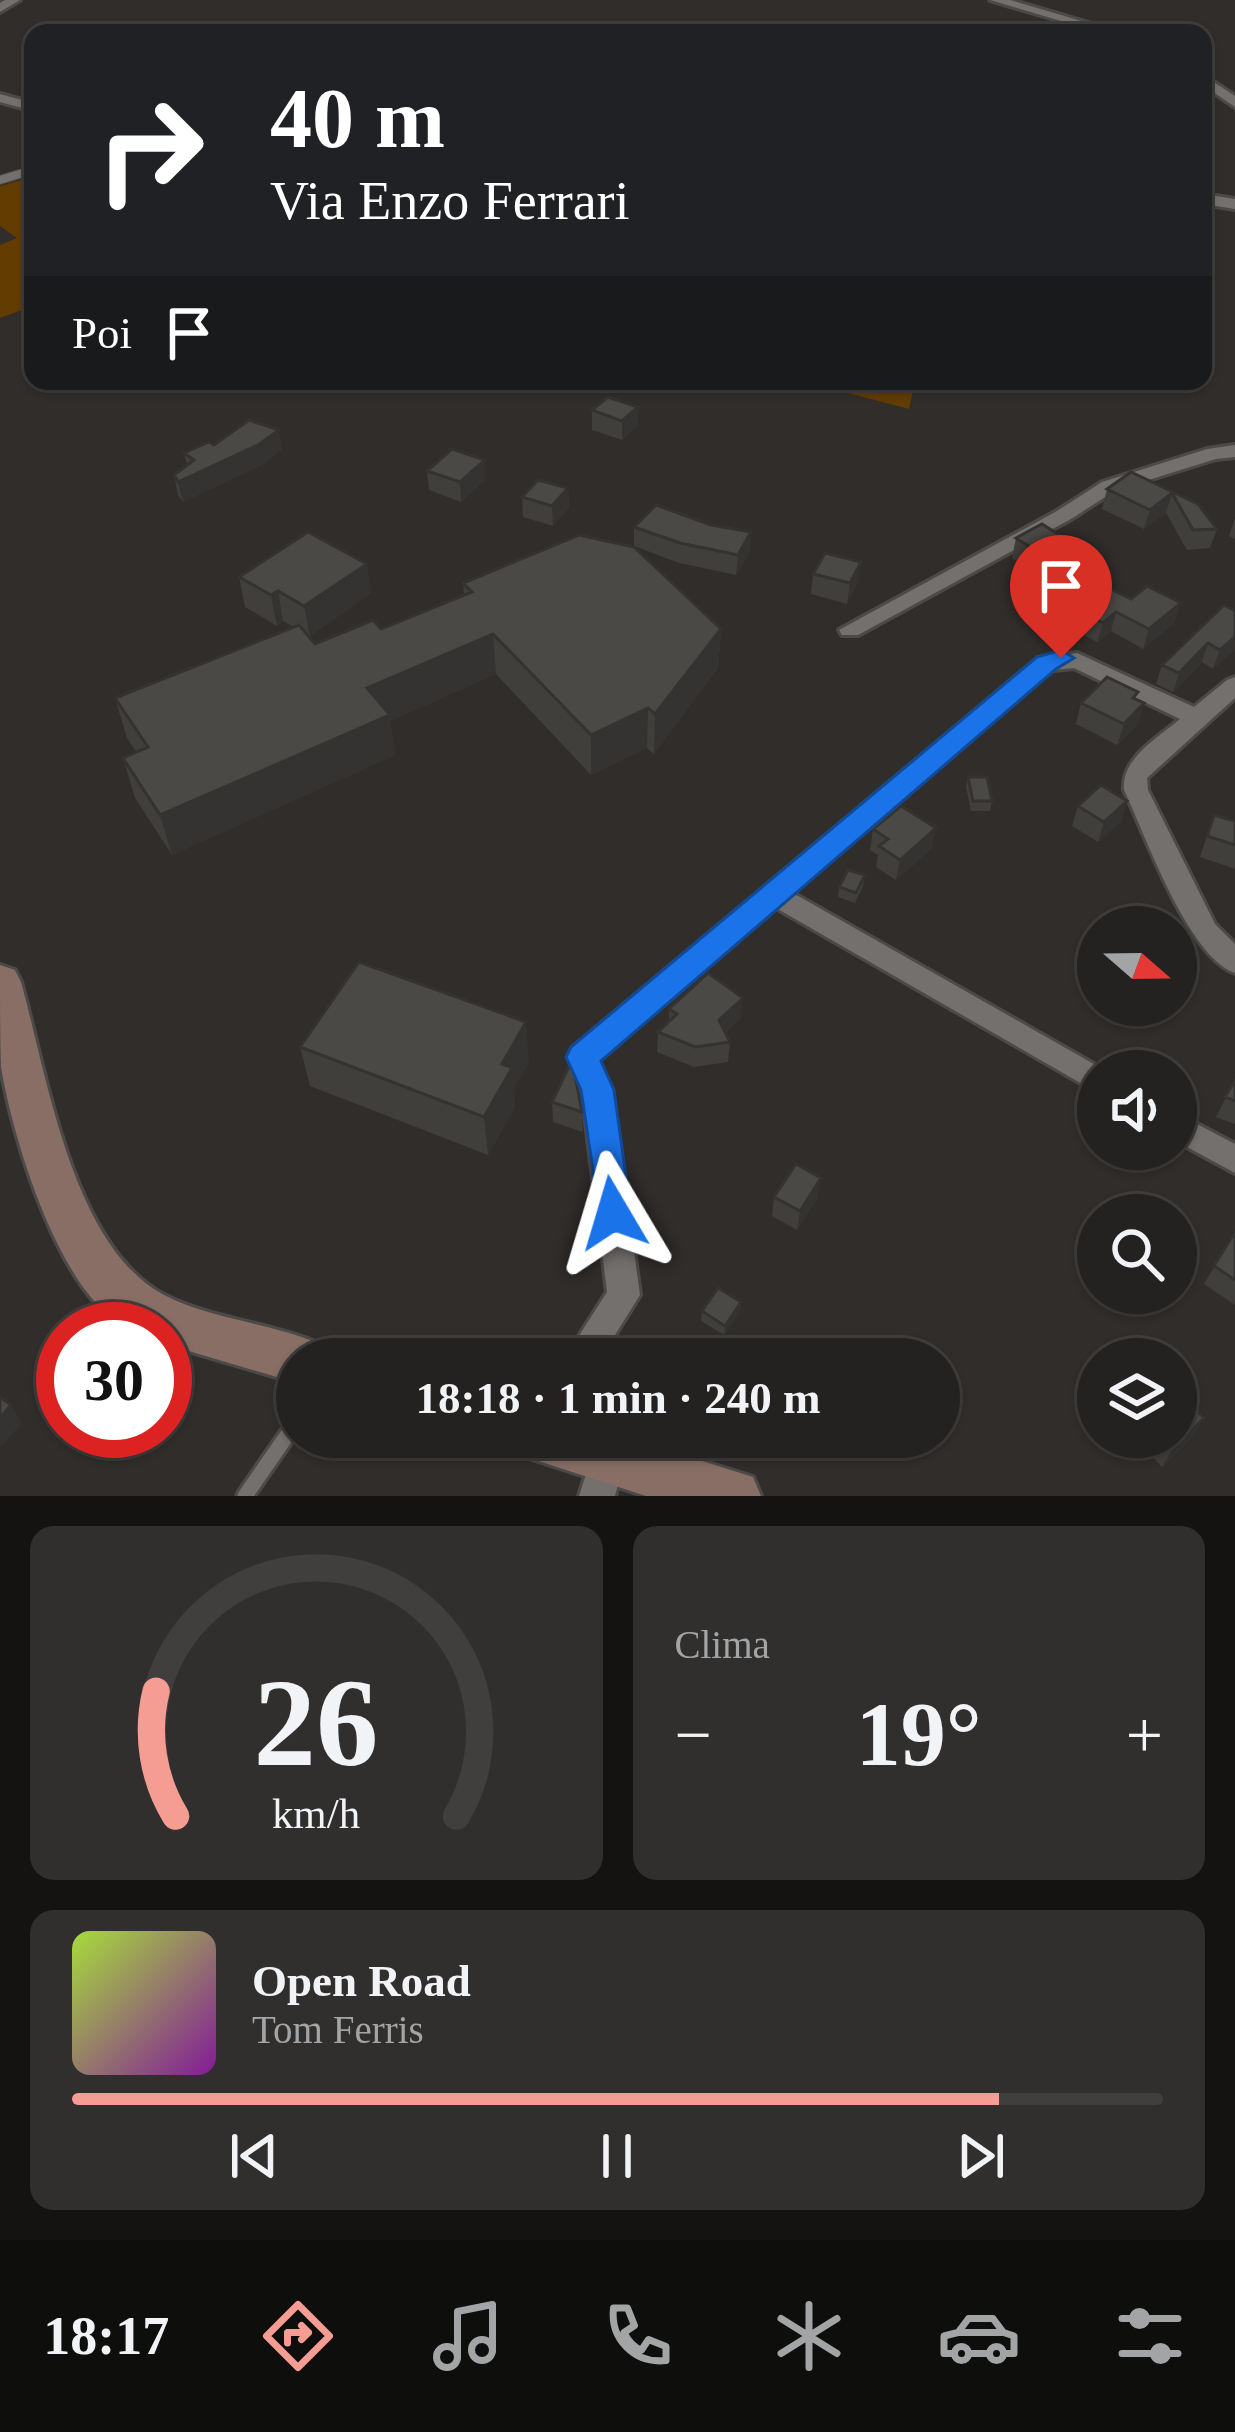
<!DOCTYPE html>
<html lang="it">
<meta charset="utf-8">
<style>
body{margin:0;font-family:"Times New Roman",serif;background:#302f2d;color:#f1f3f6;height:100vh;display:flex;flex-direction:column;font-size:45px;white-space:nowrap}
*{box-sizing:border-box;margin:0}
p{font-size:39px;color:#a3a4a5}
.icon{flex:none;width:66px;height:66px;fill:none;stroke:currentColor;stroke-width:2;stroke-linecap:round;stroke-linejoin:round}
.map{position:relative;height:1496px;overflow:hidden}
.details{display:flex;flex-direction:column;gap:30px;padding:30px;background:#141312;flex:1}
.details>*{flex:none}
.banner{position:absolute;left:24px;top:24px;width:1188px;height:366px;border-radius:24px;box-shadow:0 3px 9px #0004,0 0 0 3px #413f3e;background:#202124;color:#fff;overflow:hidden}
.needle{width:78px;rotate:110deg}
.controls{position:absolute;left:1077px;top:906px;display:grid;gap:24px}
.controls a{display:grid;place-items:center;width:120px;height:120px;border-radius:50%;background:#242220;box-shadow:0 3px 9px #0004,0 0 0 3px #413f3e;font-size:60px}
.speed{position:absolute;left:36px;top:1302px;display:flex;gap:24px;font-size:60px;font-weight:700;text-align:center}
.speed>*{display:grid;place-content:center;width:156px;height:156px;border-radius:50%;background:#242220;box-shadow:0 3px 9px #0004,0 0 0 3px #413f3e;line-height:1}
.speed .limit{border:18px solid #d22;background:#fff;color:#111}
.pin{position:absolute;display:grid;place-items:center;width:102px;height:102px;color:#fff;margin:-123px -51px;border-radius:50% 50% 50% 0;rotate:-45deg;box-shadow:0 0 12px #0007}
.pin .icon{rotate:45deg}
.me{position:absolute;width:132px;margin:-66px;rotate:353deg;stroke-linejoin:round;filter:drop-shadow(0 0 9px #0008)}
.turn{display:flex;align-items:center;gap:42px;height:252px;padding:0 48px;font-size:54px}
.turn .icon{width:156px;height:156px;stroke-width:2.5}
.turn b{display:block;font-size:84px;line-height:102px}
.then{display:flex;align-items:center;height:114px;padding:0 48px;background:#0003;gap:24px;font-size:45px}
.big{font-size:90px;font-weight:600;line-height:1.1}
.details .card{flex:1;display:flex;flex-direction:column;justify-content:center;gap:18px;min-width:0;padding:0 42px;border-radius:24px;background:#302f2d}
.details .dial{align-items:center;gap:0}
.dial svg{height:312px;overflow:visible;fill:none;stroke:#413f3e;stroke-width:7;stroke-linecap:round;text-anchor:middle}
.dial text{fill:#f1f3f6;stroke:none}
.song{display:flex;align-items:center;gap:36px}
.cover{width:144px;height:144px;border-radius:18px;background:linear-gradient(135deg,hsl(80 70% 55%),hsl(290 70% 35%))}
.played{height:12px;border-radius:6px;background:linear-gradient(90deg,#f59c93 85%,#413f3e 85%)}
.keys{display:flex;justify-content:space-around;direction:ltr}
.heat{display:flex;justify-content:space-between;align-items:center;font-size:66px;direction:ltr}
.details .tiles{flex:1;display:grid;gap:30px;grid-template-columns:1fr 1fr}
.card:last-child{grid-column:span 2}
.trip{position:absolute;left:276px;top:1338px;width:684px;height:120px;border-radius:60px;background:#242220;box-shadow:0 3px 9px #0004,0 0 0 3px #413f3e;font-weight:600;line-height:120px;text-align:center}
.tab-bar{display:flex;height:192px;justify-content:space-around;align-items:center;background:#0e0e0d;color:#a3a4a5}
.tab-bar .icon{width:84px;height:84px}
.tab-bar .selected{color:#f59c93}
.tab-bar b{font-size:54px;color:#f1f3f6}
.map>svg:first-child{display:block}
</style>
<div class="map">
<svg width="1235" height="1496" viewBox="0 0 1235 1496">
<rect width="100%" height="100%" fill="#302d2b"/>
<g fill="#623c00">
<path d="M33 177V306L0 318V245L17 238 0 226V186Z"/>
<path d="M802 381H915L909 409Z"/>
</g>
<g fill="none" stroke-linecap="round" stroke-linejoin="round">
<g stroke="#4c4a48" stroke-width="10">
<path id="lane-far1" d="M0 180 33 170"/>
</g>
<g stroke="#4c4a48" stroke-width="21">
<path id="lane" d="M245 1496 297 1421"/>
</g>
<g stroke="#4c4a48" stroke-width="6">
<g id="street">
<path d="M5 0H20L0 12V3Z"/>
<path d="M990 0H1010L1122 33H1102Z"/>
<path d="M1203 75 1235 96V107L1203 85Z"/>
<path d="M0 94 33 103V111L0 102Z"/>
<path d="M1203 194 1235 199V209L1203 204Z"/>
<path d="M1235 445V457L1216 459 1116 490 1071 519 858 635H842L839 630 1057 511 1102 482 1207 449Z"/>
<path d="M1077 653 1194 707 1227 680 1235 677V698L1147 778 1148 790 1215 924 1235 944V973C1188 957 1145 834 1124 790 1121 758 1158 738 1180 719L1074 668 1052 670 793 893 1106 1071H1098V1093L776 908 598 1060 612 1090 640 1295 600 1359H564L607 1292 582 1090 568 1057 572 1048 1038 658Z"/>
<path d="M1176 1113 1235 1144V1173L1176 1141Z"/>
<path d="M607 1440 619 1446 625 1458 615 1496H579L595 1446Z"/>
</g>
</g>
<g stroke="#4c4a48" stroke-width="6">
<g id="secondary">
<path d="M0 965 15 970 21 982C47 1075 72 1246 164 1295 211 1319 266 1322 315 1342L322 1359H297V1383L165 1344V1329C153 1329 139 1331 128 1327 60 1299 12 1135 1 1067 0 1035 0 998 0 965Z"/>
<path d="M512 1437H626L753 1477 761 1496H646L520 1455Z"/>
</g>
</g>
<use href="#lane-far1" stroke="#73706d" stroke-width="8"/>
<use href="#lane" stroke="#73706d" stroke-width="15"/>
<use href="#street" fill="#73706d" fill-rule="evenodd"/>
<use href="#secondary" fill="#886e64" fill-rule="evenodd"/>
</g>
<g fill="#403f3c">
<path d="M592 410 638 426 622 440 592 430Z"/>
<path d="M214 445 282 449 262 465 183 502 178 495 174 475 187 465 184 453Z"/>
<path d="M427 471 486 479 461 502 429 490Z"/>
<path d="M1131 472 1198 504 1217 529 1210 548 1187 550 1166 513 1144 529 1102 509 1107 489Z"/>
<path d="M568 488 569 508 553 526 523 517 522 497Z"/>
<path d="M1235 518V539L1229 536Z"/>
<path d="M711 525 751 532 750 552 736 575 679 563 634 546V527Z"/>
<path d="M1016 538 1062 560 1037 574 1012 558Z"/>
<path d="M813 574 858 582 847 604 811 594Z"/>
<path d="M239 577 371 593 310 636 306 634 315 644 381 629 464 595 463 583 721 629 718 668 654 754 647 748 591 775 496 674 390 721 395 755 172 855 135 798 123 758 136 752 127 738 115 698 294 627 283 621 277 626 245 607Z"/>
<path d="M1039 589 1174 623 1143 649 1111 631 1097 642 1034 609Z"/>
<path d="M1235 611 1213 669 1202 662 1173 692 1156 684 1162 665Z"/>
<path d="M1136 699 1144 703 1138 724 1117 745 1076 724 1081 703Z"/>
<path d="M968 777 992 801 990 811H971L966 787Z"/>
<path d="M1127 801 1121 821 1098 842 1072 826 1078 806Z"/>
<path d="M1214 815 1235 821V869L1200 857Z"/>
<path d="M873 829 932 848 896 880 876 867 878 855 870 850Z"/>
<path d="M865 875 863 886 855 903 838 897 839 887Z"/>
<path d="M669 1009 741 1018 725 1033 730 1042 728 1062 694 1067 657 1052 658 1032 669 1021Z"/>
<path d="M300 1047 529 1062 514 1088 515 1107 488 1155 310 1086Z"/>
<path d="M1235 1080V1124L1216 1117Z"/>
<path d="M552 1102 582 1112 583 1132 553 1122Z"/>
<path d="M774 1197H818L797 1230 772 1216Z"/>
<path d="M1235 1232V1305L1204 1284Z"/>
<path d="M741 1302 740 1312 724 1335 701 1321 702 1311Z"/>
<path d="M1204 1418 1193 1436 1162 1467 1133 1437H1176Z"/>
</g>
<g fill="#343331">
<path d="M638 407V426L622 440V421Z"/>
<path d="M279 430 282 449 262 465 183 502 178 482Z"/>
<path d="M485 460 486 479 461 502 460 482Z"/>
<path d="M568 488 569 508 553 526 552 506Z"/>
<path d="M1172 493 1166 513 1144 529 1150 510Z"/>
<path d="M751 532 750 552 736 575 738 555Z"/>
<path d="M1067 540 1062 560 1037 574 1041 554Z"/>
<path d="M861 562 858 582 847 604 850 583Z"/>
<path d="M367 564 371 593 310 636 304 606Z"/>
<path d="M278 591 283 621 277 626 271 595Z"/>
<path d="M1181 603 1174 623 1143 649 1149 629Z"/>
<path d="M1116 612 1111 631 1097 642 1103 623Z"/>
<path d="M721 629 718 668 654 754 655 714Z"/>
<path d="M493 634 496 674 390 721 395 755 172 855 160 815 367 688Z"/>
<path d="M1235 637V651L1213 669 1220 650Z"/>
<path d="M1208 643 1202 662 1173 692 1179 673Z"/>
<path d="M1144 703 1138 724 1117 745 1124 724Z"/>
<path d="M648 708 647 748 591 775V735Z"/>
<path d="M1127 801 1121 821 1098 842 1104 822Z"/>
<path d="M936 828 932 848 896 880 900 860Z"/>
<path d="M743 998 741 1018 717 1040 719 1020Z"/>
<path d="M526 1022 529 1062 514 1088 515 1107 488 1155 484 1117 502 1064Z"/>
<path d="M821 1178 818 1197 797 1230 800 1211Z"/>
<path d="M741 1302 740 1312 724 1335 725 1326Z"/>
<path d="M11 1405 22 1423 0 1448V1418Z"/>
<path d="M1204 1418 1193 1436 1162 1467 1172 1450Z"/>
</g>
<g fill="#4b4946" stroke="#343331" stroke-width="3">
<path d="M608 397 638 407 622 421 592 410Z"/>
<path d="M249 420 279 430 258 445 178 482 174 475 194 460 184 453 209 442 214 445Z"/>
<path d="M452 449 485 460 460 482 427 471Z"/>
<path d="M1131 472 1198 504 1217 529 1193 530 1172 493 1150 510 1107 489Z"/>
<path d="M538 480 568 488 552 506 522 497Z"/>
<path d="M656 505 711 525 751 532 738 555 680 543 634 527Z"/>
<path d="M1042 524 1067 540 1041 554 1016 538Z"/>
<path d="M308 532 367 564 304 606 278 591 271 595 239 577Z"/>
<path d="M579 535 634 547 721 629 655 714 648 708 591 735 493 634 367 688 390 715 160 815 123 758 148 747 115 698 299 625 315 644 373 620 381 629 472 592 463 583Z"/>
<path d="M825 553 861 562 850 583 813 574Z"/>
<path d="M1067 567 1131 599 1147 586 1181 603 1149 629 1116 612 1103 623 1039 589Z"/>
<path d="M1224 605 1235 611V637L1220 650 1208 643 1179 673 1162 665Z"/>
<path d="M1107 677 1138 692 1133 698 1144 703 1124 724 1081 703Z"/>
<path d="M968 777H987L992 801H973Z"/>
<path d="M1101 785 1127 801 1104 822 1078 806Z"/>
<path d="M901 806 936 828 900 860 879 846 888 839 873 829Z"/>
<path d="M1214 815 1235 821V845L1207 836Z"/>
<path d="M848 870 865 875 856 893 839 887Z"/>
<path d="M359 962 526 1022 502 1064 512 1068 484 1117 300 1047Z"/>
<path d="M708 973 743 998 719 1020 730 1042 695 1047 658 1032 677 1014 669 1009Z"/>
<path d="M572 1060 582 1112 552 1102Z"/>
<path d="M1235 1080V1101L1225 1097Z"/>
<path d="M796 1164 821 1178 800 1211 774 1197Z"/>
<path d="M1235 1232V1280L1214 1266Z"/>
<path d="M718 1288 741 1302 725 1326 702 1311Z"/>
<path d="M1176 1391 1204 1418 1172 1450 1160 1437H1176Z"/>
<path d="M0 1397 11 1405 0 1418Z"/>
</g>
<path fill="#1a73e8" stroke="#114b97" stroke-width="3" d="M1061 650 1074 658 1056 669 601 1061 614 1090 631 1213 626 1224 613 1229 601 1224 581 1090 566 1057 571 1047 1037 657Z"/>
</svg>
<div class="controls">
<a><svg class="needle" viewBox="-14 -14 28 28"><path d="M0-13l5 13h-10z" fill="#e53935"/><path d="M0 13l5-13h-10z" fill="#a3a4a5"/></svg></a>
<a><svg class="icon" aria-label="sound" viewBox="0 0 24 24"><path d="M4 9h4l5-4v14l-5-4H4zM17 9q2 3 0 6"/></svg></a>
<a><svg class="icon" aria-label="search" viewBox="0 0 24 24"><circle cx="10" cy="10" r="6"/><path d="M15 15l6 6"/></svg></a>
<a><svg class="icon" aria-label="layers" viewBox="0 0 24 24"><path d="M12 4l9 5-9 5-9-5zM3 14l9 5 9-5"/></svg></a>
</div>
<div class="speed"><div class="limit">30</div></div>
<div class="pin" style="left:1061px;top:658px;background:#d93025"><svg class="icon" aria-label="arrive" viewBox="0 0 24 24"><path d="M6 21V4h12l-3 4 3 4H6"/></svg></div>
<svg class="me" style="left:613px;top:1213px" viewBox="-20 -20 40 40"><path d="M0-17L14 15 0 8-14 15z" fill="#1a73e8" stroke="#fff" stroke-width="4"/></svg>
<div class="trip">18:18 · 1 min · 240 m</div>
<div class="banner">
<div class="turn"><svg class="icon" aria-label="right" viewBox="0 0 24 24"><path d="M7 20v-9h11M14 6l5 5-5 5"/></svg><div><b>40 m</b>Via Enzo Ferrari</div></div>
<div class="then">Poi<svg class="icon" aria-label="arrive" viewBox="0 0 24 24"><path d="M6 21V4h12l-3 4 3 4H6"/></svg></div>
</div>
</div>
<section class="details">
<div class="tiles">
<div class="card dial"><svg viewBox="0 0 100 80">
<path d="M14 69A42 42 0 1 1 86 69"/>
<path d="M14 69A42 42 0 0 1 9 37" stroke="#f59c93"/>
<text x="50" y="56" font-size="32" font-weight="700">26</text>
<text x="50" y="72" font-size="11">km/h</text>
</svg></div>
<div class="card"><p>Clima</p>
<div class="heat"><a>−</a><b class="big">19°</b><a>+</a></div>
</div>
<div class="card">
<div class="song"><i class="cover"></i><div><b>Open Road</b><p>Tom Ferris</p></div></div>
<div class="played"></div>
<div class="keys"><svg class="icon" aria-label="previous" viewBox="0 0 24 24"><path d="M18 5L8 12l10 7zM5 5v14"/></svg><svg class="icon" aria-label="pause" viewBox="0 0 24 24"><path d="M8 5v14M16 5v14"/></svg><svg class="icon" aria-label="next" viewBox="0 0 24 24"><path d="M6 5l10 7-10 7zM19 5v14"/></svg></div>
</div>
</div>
</section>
<nav class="tab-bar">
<b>18:17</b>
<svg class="icon selected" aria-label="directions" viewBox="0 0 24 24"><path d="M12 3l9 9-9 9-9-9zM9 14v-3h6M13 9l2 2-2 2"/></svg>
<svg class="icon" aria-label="music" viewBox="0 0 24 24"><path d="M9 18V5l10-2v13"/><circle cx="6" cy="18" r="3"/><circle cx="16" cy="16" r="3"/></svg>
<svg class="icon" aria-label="phone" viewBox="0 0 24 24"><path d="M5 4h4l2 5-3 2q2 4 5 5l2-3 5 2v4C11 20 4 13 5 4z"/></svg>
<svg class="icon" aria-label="climate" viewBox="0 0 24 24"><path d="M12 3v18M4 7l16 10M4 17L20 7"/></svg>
<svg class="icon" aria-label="car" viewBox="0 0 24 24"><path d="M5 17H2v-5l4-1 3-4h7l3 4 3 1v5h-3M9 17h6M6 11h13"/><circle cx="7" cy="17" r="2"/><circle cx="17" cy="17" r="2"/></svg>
<svg class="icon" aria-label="filters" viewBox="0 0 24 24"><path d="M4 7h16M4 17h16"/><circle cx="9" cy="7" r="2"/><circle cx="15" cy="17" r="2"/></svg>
</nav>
